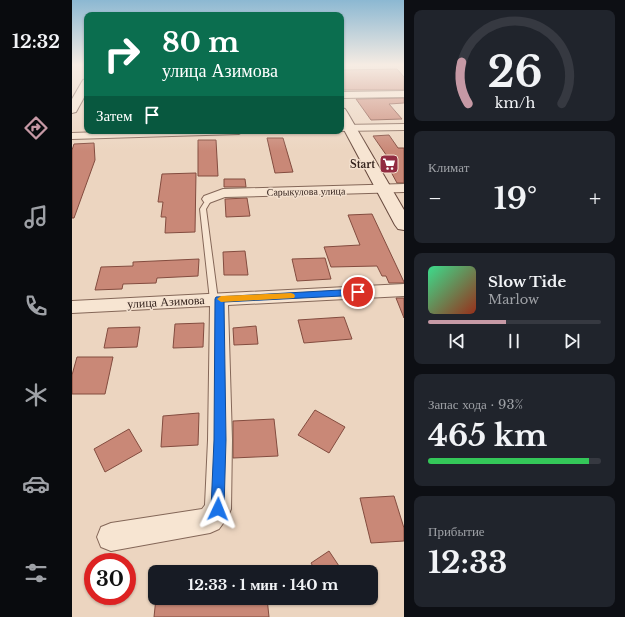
<!DOCTYPE html>
<html lang="ru">
<meta charset="utf-8">
<style>
body{margin:0;font-family:"Libre Baskerville",serif;background:#20242c;color:#f1f3f6;height:100vh;display:flex;flex-direction:column;font-size:15px;white-space:nowrap}
*{box-sizing:border-box;margin:0}
p{font-size:13px;color:#9ea1a6}
.icon{flex:none;width:22px;height:22px;fill:none;stroke:currentColor;stroke-width:2;stroke-linecap:round;stroke-linejoin:round}
.map{position:relative;flex:1;overflow:hidden}
.panel{display:flex;flex-direction:column;gap:10px;padding:10px;background:#0d0f14;width:221px}
.panel>*{flex:none}
.top-card{position:absolute;left:12px;top:12px;width:260px;height:122px;border-radius:8px;box-shadow:0 1px 3px #0004;background:#0b6e4f;color:#fff;overflow:hidden}
.speed{position:absolute;left:12px;top:553px;display:flex;gap:8px;font-size:20px;font-weight:700;text-align:center}
.speed>*{display:grid;place-content:center;width:52px;height:52px;border-radius:50%;background:#171b24;box-shadow:0 1px 3px #0004;line-height:1}
.speed .limit{border:6px solid #d22;background:#fff;color:#111}
.pin{position:absolute;display:grid;place-items:center;width:34px;height:34px;color:#fff;margin:-17px;border:2px solid #fff;border-radius:50%;box-shadow:0 1px 4px #0007}
.me{position:absolute;width:44px;margin:-22px;rotate:2deg;stroke-linejoin:round;filter:drop-shadow(0 0 3px #0008)}
.turn{display:flex;align-items:center;gap:14px;height:84px;padding:0 12px;font-size:18px}
.turn .icon{width:52px;height:52px;stroke-width:2.5}
.turn b{display:block;font-size:28px;line-height:34px}
.then{display:flex;align-items:center;height:38px;padding:0 12px;background:#0003;gap:8px;font-size:15px}
.big{font-size:30px;font-weight:700;line-height:1.1}
.panel .tile{flex:1;display:flex;flex-direction:column;justify-content:center;gap:6px;min-width:0;padding:0 14px;border-radius:8px;background:#20242c}
.panel .dial{align-items:center;gap:0}
.dial svg{height:104px;overflow:visible;fill:none;stroke:#363941;stroke-width:7;stroke-linecap:round;text-anchor:middle}
.dial text{fill:#f1f3f6;stroke:none}
.song{display:flex;align-items:center;gap:12px}
.cover{width:48px;height:48px;border-radius:6px;background:linear-gradient(135deg,hsl(150 70% 55%),hsl(10 70% 35%))}
.played{height:4px;border-radius:2px;background:linear-gradient(90deg,#c699a5 45%,#363941 45%)}
.keys{display:flex;justify-content:space-around;direction:ltr}
.heat{display:flex;justify-content:space-between;align-items:center;font-size:22px;direction:ltr}
.charge{height:6px;border-radius:3px;background:linear-gradient(90deg,#34c759 93%,#363941 0)}
.trip{position:absolute;left:76px;top:565px;width:230px;height:40px;border-radius:8px;background:#171b24;box-shadow:0 1px 3px #0004;font-weight:700;line-height:40px;text-align:center}
main{display:flex;flex:1;min-height:0}
.menu{display:flex;flex-direction:column;width:72px;justify-content:space-around;align-items:center;background:#090b0e;color:#9ea1a6}
.menu .icon{width:28px;height:28px}
.menu .current{color:#c699a5}
.menu b{font-size:18px;color:#f1f3f6}
.map>svg:first-child{display:block}
</style>
<main>
<nav class="menu">
<b>12:32</b>
<svg class="icon current" aria-label="directions" viewBox="0 0 24 24"><path d="M12 3l9 9-9 9-9-9zM9 14v-3h6M13 9l2 2-2 2"/></svg>
<svg class="icon" aria-label="music" viewBox="0 0 24 24"><path d="M9 18V5l10-2v13"/><circle cx="6" cy="18" r="3"/><circle cx="16" cy="16" r="3"/></svg>
<svg class="icon" aria-label="phone" viewBox="0 0 24 24"><path d="M5 4h4l2 5-3 2q2 4 5 5l2-3 5 2v4C11 20 4 13 5 4z"/></svg>
<svg class="icon" aria-label="climate" viewBox="0 0 24 24"><path d="M12 3v18M4 7l16 10M4 17L20 7"/></svg>
<svg class="icon" aria-label="car" viewBox="0 0 24 24"><path d="M5 17H2v-5l4-1 3-4h7l3 4 3 1v5h-3M9 17h6M6 11h13"/><circle cx="7" cy="17" r="2"/><circle cx="17" cy="17" r="2"/></svg>
<svg class="icon" aria-label="filters" viewBox="0 0 24 24"><path d="M4 7h16M4 17h16"/><circle cx="9" cy="7" r="2"/><circle cx="15" cy="17" r="2"/></svg>
</nav>
<div class="map">
<svg width="332" height="617" viewBox="0 0 332 617">
<rect width="100%" height="100%" fill="#ecd5c0"/>
<g fill="#c98877" stroke="#834c3f">
<path d="M325 69 332 77V90H269V70Z"/>
<path d="M332 98V103L317 104 330 119 299 120 284 99Z"/>
<path d="M317 135 326 148H332V183H325L312 159H317L301 136Z"/>
<path d="M195 138H211L221 172 203 173Z"/>
<path d="M126 140H144L146 176H126Z"/>
<path d="M22 143 23 160 2 218H0V150L2 144Z"/>
<path d="M124 173 123 232 93 233 94 217H89L91 202H86L90 174Z"/>
<path d="M152 179H173L174 187H152Z"/>
<path d="M175 198 178 216 154 217 153 199Z"/>
<path d="M300 214 332 282V283H317L314 276H310L305 266 259 267 252 247 288 245 276 215Z"/>
<path d="M173 251 176 275H152L151 252Z"/>
<path d="M253 258 259 279 225 281 220 259Z"/>
<path d="M127 259 126 276 85 278 84 283 51 284 50 289 23 290 29 267 61 266V262Z"/>
<path d="M324 298H332V318Z"/>
<path d="M272 317 280 339 232 343 226 320Z"/>
<path d="M132 323 131 347 101 348 103 324Z"/>
<path d="M184 326 186 344 162 345 161 328Z"/>
<path d="M68 327 65 347 32 348 36 328Z"/>
<path d="M5 357H41L33 394H0V375Z"/>
<path d="M243 410 273 427 257 453 226 435Z"/>
<path d="M127 413 126 445 89 447 91 416Z"/>
<path d="M202 419 206 456 161 458V421Z"/>
<path d="M57 429 70 451 33 472 22 449Z"/>
<path d="M322 496 332 528V541L299 543 288 498Z"/>
<path d="M257 551 271 572H244L239 563Z"/>
<path d="M84 598H195L197 617H82Z"/>
</g>
<g fill="none" stroke-linecap="round" stroke-linejoin="round">
<g stroke="#846758" stroke-width="2">
<path id="lane" d="M137 197 140 199 134 209 146 300 142 303 138 300 128 209 135 198Z"/>
</g>
<g stroke="#846758" stroke-width="2">
<g id="street">
<path d="M332 91V97L269 98V92Z"/>
<path d="M332 124V130L269 131H268L269 125Z"/>
<path d="M57 131H172L167 134 0 139V133Z"/>
<path d="M332 184V192L153 197 137 203 132 202 130 199 132 196 151 189Z"/>
<path d="M332 284V296L156 305 160 440 159 509 155 518 147 529 138 533 39 551 29 547 25 537 29 527 39 523 130 509 133 505 136 440 138 306 0 313V301Z"/>
</g>
</g>
<g stroke="#66483c" stroke-width="2">
<g id="secondary">
<path d="M15 79V92L4 112 0 113V99L11 80Z"/>
<path d="M269 108 273 109 275 112 332 210V230L326 229 323 225 269 124Z"/>
</g>
</g>
<use href="#lane" fill="#f7e5d2" fill-rule="evenodd"/>
<use href="#street" fill="#f7e5d2" fill-rule="evenodd"/>
<use href="#secondary" fill="#f7e5d2" fill-rule="evenodd"/>
</g>
<linearGradient id="sky" x2="0" y2="1"><stop stop-color="#8cb8d2"/><stop offset="0.43" stop-color="#f6ece3"/><stop offset="1" stop-color="#f6ece3" stop-opacity="0"/></linearGradient>
<rect width="332" height="151" fill="url(#sky)"/>
<path fill="#1a73e8" stroke="#114b97" d="M286 289 289 290 290 292 289 295 152 302 154 440 152 509 150 514 146 516 141 514 139 509 142 440 143 299 144 297Z"/>
<path fill="#f59e0b" d="M219 293 222 294 223 296 222 298 149 302 145 299 149 296Z"/>
<defs>
<g id="supermarket-square" transform="scale(1)"><rect x="-9" y="-9" width="18" height="18" rx="4" fill="#912b41" stroke="#f4e1cf"/><path d="M-6-5.5h2.5l.6 2H6L4.5 2H-2.5L-4.4-4H-6ZM-1.5 3.2a1.3 1.3 0 1 0 .1 0ZM3 3.2a1.3 1.3 0 1 0 .1 0Z" fill="#fff"/></g>
</defs>
<g fill-rule="evenodd">
<use href="#supermarket-square" x="317" y="164"/>
</g>
<g text-anchor="middle" stroke-width="3" stroke-linejoin="round" paint-order="stroke">
<g font-size="10" font-weight="bold" fill="#34231d" stroke="#f4e1cf" text-anchor="end">
<text x="303" y="168">Start</text>
</g>
<g font-size="10" fill="#34231d" stroke="#f4e1cf">
<text transform="translate(234 191) rotate(-1)" y="4">Сарыкулова улица</text>
</g>
<g font-size="12" fill="#34231d" stroke="#f4e1cf">
<text transform="translate(94 302) rotate(-3)" y="4">улица Азимова</text>
</g>
</g>
</svg>
<div class="speed"><div class="limit">30</div></div>
<div class="pin" style="left:286px;top:292px;background:#d93025"><svg class="icon" aria-label="arrive" viewBox="0 0 24 24"><path d="M6 21V4h12l-3 4 3 4H6"/></svg></div>
<svg class="me" style="left:146px;top:509px" viewBox="-20 -20 40 40"><path d="M0-17L14 15 0 8-14 15z" fill="#1a73e8" stroke="#fff" stroke-width="4"/></svg>
<div class="trip">12:33 · 1 мин · 140 m</div>
<div class="top-card">
<div class="turn"><svg class="icon" aria-label="right" viewBox="0 0 24 24"><path d="M7 20v-9h11M14 6l5 5-5 5"/></svg><div><b>80 m</b>улица Азимова</div></div>
<div class="then">Затем<svg class="icon" aria-label="arrive" viewBox="0 0 24 24"><path d="M6 21V4h12l-3 4 3 4H6"/></svg></div>
</div>
</div>
<section class="panel">
<div class="tile dial"><svg viewBox="0 0 100 80">
<path d="M14 69A42 42 0 1 1 86 69"/>
<path d="M14 69A42 42 0 0 1 9 37" stroke="#c699a5"/>
<text x="50" y="56" font-size="32" font-weight="700">26</text>
<text x="50" y="72" font-size="11">km/h</text>
</svg></div>
<div class="tile"><p>Климат</p>
<div class="heat"><a>−</a><b class="big">19°</b><a>+</a></div>
</div>
<div class="tile">
<div class="song"><i class="cover"></i><div><b>Slow Tide</b><p>Marlow</p></div></div>
<div class="played"></div>
<div class="keys"><svg class="icon" aria-label="previous" viewBox="0 0 24 24"><path d="M18 5L8 12l10 7zM5 5v14"/></svg><svg class="icon" aria-label="pause" viewBox="0 0 24 24"><path d="M8 5v14M16 5v14"/></svg><svg class="icon" aria-label="next" viewBox="0 0 24 24"><path d="M6 5l10 7-10 7zM19 5v14"/></svg></div>
</div>
<div class="tile"><p>Запас хода · 93%</p><b class="big">465 km</b><div class="charge"></div></div>
<div class="tile"><p>Прибытие</p><b class="big">12:33</b></div>
</section>
</main>
